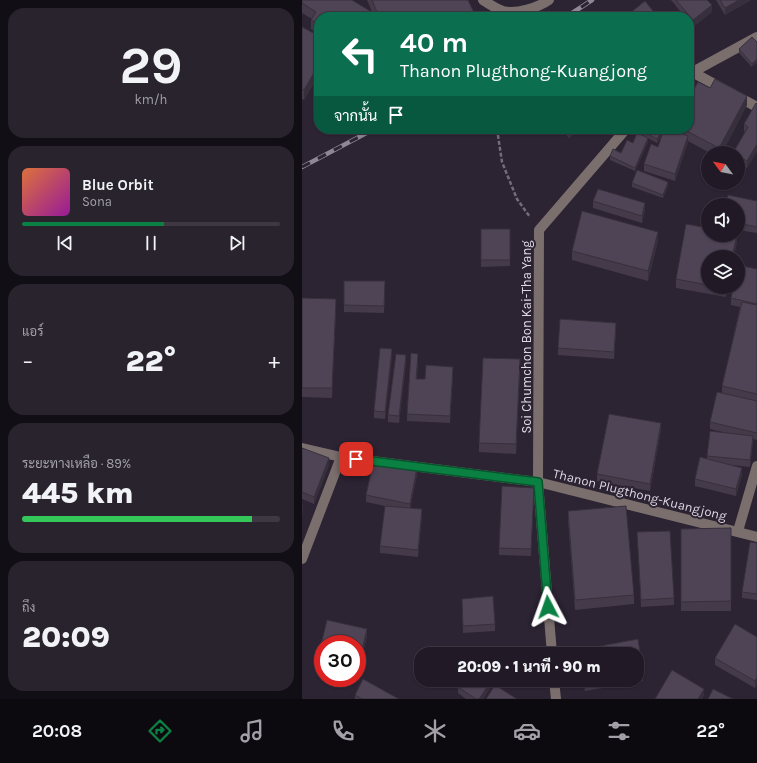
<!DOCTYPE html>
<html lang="th">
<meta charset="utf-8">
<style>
body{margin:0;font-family:Karla,Sarabun,sans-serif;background:#29232e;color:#f1f3f6;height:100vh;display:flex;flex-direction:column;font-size:15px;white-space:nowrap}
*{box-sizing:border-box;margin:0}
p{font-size:13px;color:#a2a1a7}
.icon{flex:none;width:22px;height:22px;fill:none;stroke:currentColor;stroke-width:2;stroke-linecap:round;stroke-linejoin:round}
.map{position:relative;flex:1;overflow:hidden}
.drawer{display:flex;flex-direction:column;gap:8px;padding:8px;background:#120e15;width:302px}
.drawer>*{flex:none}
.hud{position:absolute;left:12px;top:12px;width:380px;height:122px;border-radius:16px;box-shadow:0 1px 3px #0004,0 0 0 1px #3e3843;background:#0b6e4f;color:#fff;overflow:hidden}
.needle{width:26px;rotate:302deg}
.controls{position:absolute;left:399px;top:146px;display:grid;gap:8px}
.controls a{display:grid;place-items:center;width:44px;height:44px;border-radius:50%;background:#211a26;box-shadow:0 1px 3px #0004,0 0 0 1px #3e3843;font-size:20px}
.speed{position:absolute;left:12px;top:635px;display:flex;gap:8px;font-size:20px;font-weight:700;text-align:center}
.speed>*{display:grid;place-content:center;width:52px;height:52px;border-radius:50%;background:#211a26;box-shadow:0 1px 3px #0004,0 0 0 1px #3e3843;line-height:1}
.speed .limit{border:6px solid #d22;background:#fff;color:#111}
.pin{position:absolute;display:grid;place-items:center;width:34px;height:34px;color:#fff;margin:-17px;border-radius:8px;box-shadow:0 2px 6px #0006}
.me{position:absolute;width:44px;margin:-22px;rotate:356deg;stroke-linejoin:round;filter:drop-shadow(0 0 3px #0008)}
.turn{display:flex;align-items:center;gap:14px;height:84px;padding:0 20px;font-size:18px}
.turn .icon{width:52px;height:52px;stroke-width:2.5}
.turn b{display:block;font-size:28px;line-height:34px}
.then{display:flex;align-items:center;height:38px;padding:0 20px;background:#0003;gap:8px;font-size:15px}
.big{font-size:30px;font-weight:800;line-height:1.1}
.drawer .card{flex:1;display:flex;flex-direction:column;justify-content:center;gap:6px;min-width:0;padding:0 14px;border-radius:16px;background:#29232e}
.drawer .dial{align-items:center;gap:0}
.dial b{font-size:52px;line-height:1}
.song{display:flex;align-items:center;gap:12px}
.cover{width:48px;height:48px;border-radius:6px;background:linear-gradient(135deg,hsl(20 70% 55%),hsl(300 70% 35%))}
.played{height:4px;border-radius:2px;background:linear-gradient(90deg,#0b8043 55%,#3e3843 55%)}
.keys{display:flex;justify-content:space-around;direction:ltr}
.heat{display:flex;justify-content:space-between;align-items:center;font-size:22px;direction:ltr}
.charge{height:6px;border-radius:3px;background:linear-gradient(90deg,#34c759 89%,#3e3843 0)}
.trip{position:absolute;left:112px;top:647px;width:230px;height:40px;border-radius:16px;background:#211a26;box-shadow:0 1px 3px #0004,0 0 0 1px #3e3843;font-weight:800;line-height:40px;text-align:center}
.dock{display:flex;height:64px;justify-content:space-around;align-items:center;background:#0d0a0f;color:#a2a1a7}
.dock .icon{width:28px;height:28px}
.dock .current{color:#0b8043}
.dock b{font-size:18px;color:#f1f3f6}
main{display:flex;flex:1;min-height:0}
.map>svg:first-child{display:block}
</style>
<main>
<section class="drawer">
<div class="card dial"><b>29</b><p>km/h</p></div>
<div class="card">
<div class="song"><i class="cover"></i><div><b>Blue Orbit</b><p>Sona</p></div></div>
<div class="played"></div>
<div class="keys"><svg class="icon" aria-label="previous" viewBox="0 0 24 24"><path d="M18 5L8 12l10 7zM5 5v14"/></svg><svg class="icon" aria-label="pause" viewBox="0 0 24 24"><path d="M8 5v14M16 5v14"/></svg><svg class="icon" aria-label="next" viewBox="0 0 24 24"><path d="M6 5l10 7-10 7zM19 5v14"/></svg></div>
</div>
<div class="card"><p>แอร์</p>
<div class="heat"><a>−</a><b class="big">22°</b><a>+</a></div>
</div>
<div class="card"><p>ระยะทางเหลือ · 89%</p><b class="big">445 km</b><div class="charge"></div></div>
<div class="card"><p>ถึง</p><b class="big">20:09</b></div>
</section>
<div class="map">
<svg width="455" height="699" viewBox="0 0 455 699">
<rect width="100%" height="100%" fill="#2c2333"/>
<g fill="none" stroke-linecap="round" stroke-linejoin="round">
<path stroke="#746c7a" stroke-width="2.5" stroke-dasharray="4 2" stroke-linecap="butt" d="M195 129 200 162 215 199 228 217"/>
<g stroke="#7b6f6d" stroke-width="10">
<path d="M181 0C187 4 195 9 201 11 214 15 237 7 247 0"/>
<path d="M390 72 455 107"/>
<path d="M387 74 455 37"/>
<path d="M0 448 39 457 236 482 455 537"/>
<path d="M436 531 455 466"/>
<path d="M0 559 39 457"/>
<path d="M250 654 236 482 237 230 324 129"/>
<path d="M252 680 254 699"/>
</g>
<g stroke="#8f8794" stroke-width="4.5">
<g id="rail">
<path d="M264 17 290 0"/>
<path d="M0 167 72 129"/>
</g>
</g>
<use href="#rail" stroke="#2c2333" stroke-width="3" stroke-dasharray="9" stroke-linecap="butt"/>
</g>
<g fill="#443a4a">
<path d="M0 0 68 17H17V34L9 29V20L10 19 0 13Z"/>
<path d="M65 0H166L174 17H72Z"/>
<path d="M369 0H405L410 12 391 27 387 22V17H383Z"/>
<path d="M414 0H449L423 15Z"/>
<path d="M0 27 17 36V74L2 100 0 99Z"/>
<path d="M450 37V67L437 53V49Z"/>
<path d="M408 88 445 105 420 153H408L386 141 373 181 342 171V164L356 147 361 133 355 143 346 138V142L333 171 308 160V156L319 153 331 143 345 138 335 132V129H366L373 131 369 129H376L374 132H376V129H387V98Z"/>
<path d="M455 104V151L445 168 436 163V153L443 132 442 131V124Z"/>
<path d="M259 129H278L267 138Z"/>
<path d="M330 183 366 186 361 198 330 187Z"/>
<path d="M291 201 343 210 340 223 291 208Z"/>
<path d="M455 201V233L436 230V205Z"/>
<path d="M179 229H208V266L179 267Z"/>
<path d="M435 235V243L406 257V287H426L424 297 374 288V279Z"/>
<path d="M356 241 346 281 270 260V251Z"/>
<path d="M455 269V440L451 439 448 467 429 465 440 475 434 496 393 486V479L405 459V456L425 433 408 429V422L420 393V386L438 307 429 305V298Z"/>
<path d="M42 281H83L82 313 42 312Z"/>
<path d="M0 298 34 309 30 398 0 397Z"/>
<path d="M314 330 312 359 256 355V348Z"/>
<path d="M90 356 83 419 72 418V411Z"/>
<path d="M116 360 115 379H123L151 374 148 423 105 421V414Z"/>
<path d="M104 362 97 423 86 422V415Z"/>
<path d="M218 369 214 454 177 452V443Z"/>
<path d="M359 430 348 491 295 481V474Z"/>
<path d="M0 448 27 465 12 504 0 499Z"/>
<path d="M115 475 108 508 120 516 116 557 78 553V546L83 506 64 502V495Z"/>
<path d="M232 494 229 556 197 555V548Z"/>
<path d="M266 511 332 595V604L273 610 266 521Z"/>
<path d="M379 529 429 601V611H379Z"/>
<path d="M335 532 372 598V605L339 607Z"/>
<path d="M455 543V600L440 598V592Z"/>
<path d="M160 599 193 624V631L161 633Z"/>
<path d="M25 620 65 629V636L57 669H55V644H21V660H17V653Z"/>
<path d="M455 637V684L453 688 413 665V658Z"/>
<path d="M336 639 341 674V681L283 691 281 680H335V654H277V650Z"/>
<path d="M160 680H194L181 699H164L156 693V687Z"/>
<path d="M53 695 97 699H53Z"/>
</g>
<g fill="#37303c">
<path d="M437 0H449L423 15V8Z"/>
<path d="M410 5V12L391 27V20Z"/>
<path d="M68 11V17H65Z"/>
<path d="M455 59V63L450 67V64Z"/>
<path d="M17 64V74L2 100V90Z"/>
<path d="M445 96V105L420 153H417V148Z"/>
<path d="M270 129H278L267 138V132Z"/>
<path d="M361 129H363V130L355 143V139Z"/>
<path d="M386 136V143L373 181V174Z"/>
<path d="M346 138V142L333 171V168Z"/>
<path d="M455 144V151L445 168V161Z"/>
<path d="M366 182V186L361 198V195Z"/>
<path d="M343 203V210L340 223V216Z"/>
<path d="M356 232V241L346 281V271Z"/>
<path d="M435 235V243L432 257H430Z"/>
<path d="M425 287H426L424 297Z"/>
<path d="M34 299V309L30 398V388Z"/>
<path d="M314 323V330L312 359V352Z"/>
<path d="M90 349V356L83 419V412Z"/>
<path d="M104 355V362L97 423V416Z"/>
<path d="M218 359V369L214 454V444Z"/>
<path d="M151 367V374L148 423V416Z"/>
<path d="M359 423V430L348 491V484Z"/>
<path d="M451 436V443L448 467V460Z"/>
<path d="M27 458V465L12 504V497Z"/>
<path d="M115 468V475L108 511V504Z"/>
<path d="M440 468V475L434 496V489Z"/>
<path d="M1 503V512L0 515V506Z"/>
<path d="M120 509V516L116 557V550Z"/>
<path d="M65 629V636L57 669V662Z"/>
<path d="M455 677V684L453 688V681Z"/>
<path d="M190 680H194L181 699H177Z"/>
<path d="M402 689V696L400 699H396Z"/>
</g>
<g fill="#4f4456" stroke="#37303c">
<path d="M0 0H50L68 11 65 17H17V24L9 20 14 12 0 3Z"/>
<path d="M70 0H166L174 17H77Z"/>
<path d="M374 0H405L410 5 391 20Z"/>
<path d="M418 0H437L423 8Z"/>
<path d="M343 1 356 17H332L328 13Z"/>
<path d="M0 27 17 36V64L2 90 0 89Z"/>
<path d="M450 37 455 42V59L450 64 437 49Z"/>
<path d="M413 79 445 96 417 148 381 129H387V106L390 100 387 98 396 82 408 88Z"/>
<path d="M454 103 455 104V144L445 161 436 156V153H431L446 127 442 124Z"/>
<path d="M265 129H270L267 132Z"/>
<path d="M336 129H361L355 139Z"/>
<path d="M362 129H366L386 136 373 174 342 164 349 144 356 147Z"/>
<path d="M335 133 346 138 333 168 308 156 311 149 319 153 325 140 331 143Z"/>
<path d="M335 170 366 182 361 195 330 183Z"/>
<path d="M296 189 343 203 340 216 291 201Z"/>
<path d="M426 195 455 201V227L436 223V205H424Z"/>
<path d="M280 211 356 232 346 271 270 251Z"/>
<path d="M384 224 406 228V235H435L430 257H406V285L374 279Z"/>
<rect x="179" y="229" width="29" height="31"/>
<path d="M436 265 455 269V304L429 298 431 287H436Z"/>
<path d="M42 281H83L82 306 42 305Z"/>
<path d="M0 298 34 299 30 388H0Z"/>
<path d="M440 302 455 305V394L420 386Z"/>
<path d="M258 319 314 323 312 352 256 348Z"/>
<path d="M78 348 90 349 83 412 72 411Z"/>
<path d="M109 353 116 354 114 379H123L124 365 151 367 148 416 105 414Z"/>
<path d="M94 354 104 355 97 416 86 415Z"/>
<path d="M181 358 218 359 214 444 177 443Z"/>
<path d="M415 392 455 401V433L408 422Z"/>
<path d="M307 414 359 423 348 484 295 474Z"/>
<path d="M408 431 451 436 448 460 405 456Z"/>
<path d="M0 448 27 458 12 497 0 492Z"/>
<path d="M398 457 440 468 434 489 393 479Z"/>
<path d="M72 459 115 468 108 504 64 495Z"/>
<path d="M200 486 232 488 229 549 197 548Z"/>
<path d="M83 506 120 509 116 550 78 546Z"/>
<path d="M324 506 332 595 273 600 266 511Z"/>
<path d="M429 528V601L379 602V529Z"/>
<path d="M368 531 372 598 339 600 335 532Z"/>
<path d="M448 542 455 543V594L440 592Z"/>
<path d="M191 596 193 624 161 626 160 599Z"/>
<path d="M25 620 65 629 57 662H55V644H21V654L17 653Z"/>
<path d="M433 624 455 637V677L453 681 413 658Z"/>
<path d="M336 639 341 674 335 675V654H278L277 650Z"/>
<path d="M370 670 402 689 396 699H353Z"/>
<path d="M61 679 97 699H60L53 695Z"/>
<path d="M160 680H190L177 699H174L156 687Z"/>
<path d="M282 680H308L283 684Z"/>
<path d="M193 685 215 699H184Z"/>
<path d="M411 689 431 699H406Z"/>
</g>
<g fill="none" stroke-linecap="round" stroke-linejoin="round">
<g stroke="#07532c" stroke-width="10">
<path id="route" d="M54 459 236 482 246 607"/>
</g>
<use href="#route" stroke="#0b8043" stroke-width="7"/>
</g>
<g text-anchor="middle" stroke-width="4" stroke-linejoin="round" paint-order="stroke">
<g font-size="13" fill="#dfd8e3" stroke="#2c2333">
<text transform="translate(224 337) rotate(-90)" y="5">Soi Chumchon Bon Kai-Tha Yang</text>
<text transform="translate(338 494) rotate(14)" y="5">Thanon Plugthong-Kuangjong</text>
</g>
</g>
</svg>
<div class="controls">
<a><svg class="needle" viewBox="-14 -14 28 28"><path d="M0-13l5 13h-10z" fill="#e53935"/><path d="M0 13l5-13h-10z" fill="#a2a1a7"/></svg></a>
<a><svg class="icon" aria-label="sound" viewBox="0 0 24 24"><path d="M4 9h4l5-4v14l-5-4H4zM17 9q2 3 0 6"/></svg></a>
<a><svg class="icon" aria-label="layers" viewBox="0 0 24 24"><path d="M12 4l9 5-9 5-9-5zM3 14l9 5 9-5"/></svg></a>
</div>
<div class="speed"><div class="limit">30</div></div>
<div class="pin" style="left:54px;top:459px;background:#d93025"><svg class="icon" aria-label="arrive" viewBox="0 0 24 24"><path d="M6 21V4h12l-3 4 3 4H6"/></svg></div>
<svg class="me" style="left:246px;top:607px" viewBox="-20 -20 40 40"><path d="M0-17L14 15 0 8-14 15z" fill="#0b8043" stroke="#fff" stroke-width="4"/></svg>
<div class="trip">20:09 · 1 นาที · 90 m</div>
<div class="hud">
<div class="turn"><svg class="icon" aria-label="left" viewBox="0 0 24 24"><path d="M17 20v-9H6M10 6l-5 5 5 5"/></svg><div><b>40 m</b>Thanon Plugthong-Kuangjong</div></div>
<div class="then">จากนั้น<svg class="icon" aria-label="arrive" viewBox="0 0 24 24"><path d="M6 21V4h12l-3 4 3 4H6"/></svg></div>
</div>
</div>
</main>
<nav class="dock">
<b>20:08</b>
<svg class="icon current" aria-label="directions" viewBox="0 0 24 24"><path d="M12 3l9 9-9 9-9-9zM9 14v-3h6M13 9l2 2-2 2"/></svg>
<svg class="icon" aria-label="music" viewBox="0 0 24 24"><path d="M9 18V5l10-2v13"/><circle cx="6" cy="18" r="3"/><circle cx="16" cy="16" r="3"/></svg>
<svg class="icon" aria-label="phone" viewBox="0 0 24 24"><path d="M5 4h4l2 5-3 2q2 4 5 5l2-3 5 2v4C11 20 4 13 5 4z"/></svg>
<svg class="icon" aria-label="climate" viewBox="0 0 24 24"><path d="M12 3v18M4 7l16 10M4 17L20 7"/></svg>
<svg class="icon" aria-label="car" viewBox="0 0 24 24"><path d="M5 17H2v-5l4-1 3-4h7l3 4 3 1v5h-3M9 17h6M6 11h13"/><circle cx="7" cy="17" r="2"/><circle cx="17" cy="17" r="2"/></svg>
<svg class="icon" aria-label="filters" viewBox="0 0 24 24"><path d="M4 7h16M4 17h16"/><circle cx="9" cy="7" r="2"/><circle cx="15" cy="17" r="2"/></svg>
<b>22°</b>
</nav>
